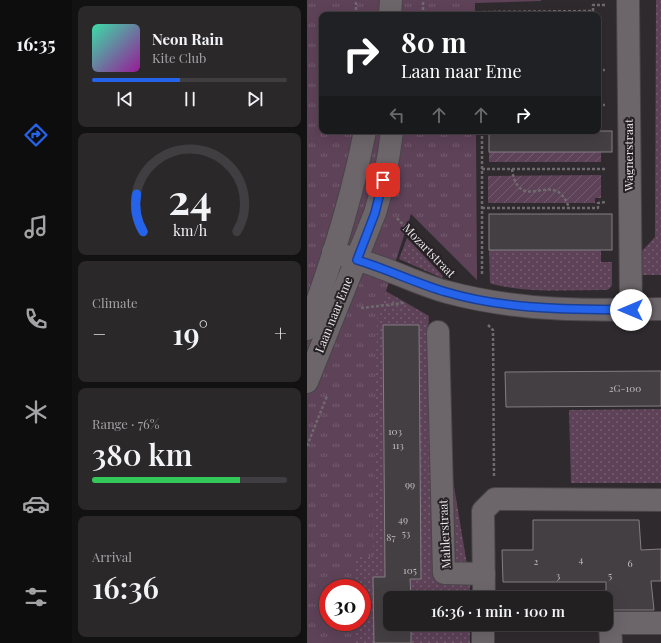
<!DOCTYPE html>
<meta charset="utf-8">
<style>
body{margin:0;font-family:"Playfair Display",serif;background:#2b282a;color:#f1f3f6;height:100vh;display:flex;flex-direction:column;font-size:15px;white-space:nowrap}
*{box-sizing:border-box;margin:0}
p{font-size:13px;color:#a3a3a5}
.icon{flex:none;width:22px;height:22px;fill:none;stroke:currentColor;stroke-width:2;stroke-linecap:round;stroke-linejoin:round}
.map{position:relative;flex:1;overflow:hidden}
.details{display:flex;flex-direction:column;gap:6px;padding:6px;background:#131213;width:235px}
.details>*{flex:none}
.banner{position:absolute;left:12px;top:12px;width:282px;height:122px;border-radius:8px;box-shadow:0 4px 16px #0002,0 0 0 1px #403e40;background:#202124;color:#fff;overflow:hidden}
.speed{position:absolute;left:12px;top:579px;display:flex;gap:8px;font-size:20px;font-weight:700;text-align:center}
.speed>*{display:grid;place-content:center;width:52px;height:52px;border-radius:50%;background:#232022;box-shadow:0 4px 16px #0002,0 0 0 1px #403e40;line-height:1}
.speed .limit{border:6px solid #d22;background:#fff;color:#111}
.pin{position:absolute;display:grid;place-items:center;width:34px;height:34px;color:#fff;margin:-17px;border-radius:8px;box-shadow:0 2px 6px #0006}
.me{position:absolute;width:44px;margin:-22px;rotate:270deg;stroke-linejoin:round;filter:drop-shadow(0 0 3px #0008)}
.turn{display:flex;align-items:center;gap:14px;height:84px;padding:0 16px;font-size:18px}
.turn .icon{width:52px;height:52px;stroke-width:2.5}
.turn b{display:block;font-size:28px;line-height:34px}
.lanes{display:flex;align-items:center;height:38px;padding:0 16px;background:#0003;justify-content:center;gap:20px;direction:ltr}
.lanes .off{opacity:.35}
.big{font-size:30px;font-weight:600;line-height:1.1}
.details .widget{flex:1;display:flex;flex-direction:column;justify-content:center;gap:6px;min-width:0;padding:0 14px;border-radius:8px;background:#2b282a}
.details .dial{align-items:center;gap:0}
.dial svg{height:104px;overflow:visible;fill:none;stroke:#403e40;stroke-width:7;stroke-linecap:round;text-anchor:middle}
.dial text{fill:#f1f3f6;stroke:none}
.song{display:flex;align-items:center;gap:12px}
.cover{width:48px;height:48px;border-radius:6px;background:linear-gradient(135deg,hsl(160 70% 55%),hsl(300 70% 35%))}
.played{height:4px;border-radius:2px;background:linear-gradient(90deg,#2563eb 45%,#403e40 45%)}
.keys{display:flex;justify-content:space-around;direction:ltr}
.heat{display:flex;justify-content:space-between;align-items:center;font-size:22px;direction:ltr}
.charge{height:6px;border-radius:3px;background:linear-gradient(90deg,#34c759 76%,#403e40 0)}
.trip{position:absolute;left:76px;top:591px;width:230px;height:40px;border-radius:8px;background:#232022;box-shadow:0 4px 16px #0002,0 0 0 1px #403e40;font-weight:600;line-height:40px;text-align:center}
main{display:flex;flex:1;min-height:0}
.menu{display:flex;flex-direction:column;width:72px;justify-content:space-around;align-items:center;background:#0e0d0e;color:#a3a3a5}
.menu .icon{width:28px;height:28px}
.menu .active{color:#2563eb}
.menu b{font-size:18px;color:#f1f3f6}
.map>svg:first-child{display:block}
</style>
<main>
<nav class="menu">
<b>16:35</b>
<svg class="icon active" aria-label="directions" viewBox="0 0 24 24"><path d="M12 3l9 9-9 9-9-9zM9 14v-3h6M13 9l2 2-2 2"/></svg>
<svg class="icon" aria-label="music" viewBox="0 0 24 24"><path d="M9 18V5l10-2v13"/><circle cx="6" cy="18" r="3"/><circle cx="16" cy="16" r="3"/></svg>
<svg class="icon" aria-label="phone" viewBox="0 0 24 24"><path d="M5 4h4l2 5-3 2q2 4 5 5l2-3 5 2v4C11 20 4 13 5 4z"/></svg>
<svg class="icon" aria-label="climate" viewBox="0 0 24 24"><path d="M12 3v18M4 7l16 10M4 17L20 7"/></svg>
<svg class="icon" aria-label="car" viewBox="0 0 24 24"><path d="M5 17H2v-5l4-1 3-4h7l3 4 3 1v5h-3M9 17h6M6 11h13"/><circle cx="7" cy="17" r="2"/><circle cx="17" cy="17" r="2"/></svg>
<svg class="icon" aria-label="filters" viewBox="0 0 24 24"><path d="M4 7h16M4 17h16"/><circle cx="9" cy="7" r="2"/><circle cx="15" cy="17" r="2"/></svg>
</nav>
<section class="details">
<div class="widget">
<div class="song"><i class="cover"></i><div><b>Neon Rain</b><p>Kite Club</p></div></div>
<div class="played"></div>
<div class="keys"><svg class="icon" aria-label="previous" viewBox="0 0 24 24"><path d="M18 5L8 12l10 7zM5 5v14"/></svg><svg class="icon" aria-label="pause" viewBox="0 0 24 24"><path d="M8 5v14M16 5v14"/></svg><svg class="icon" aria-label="next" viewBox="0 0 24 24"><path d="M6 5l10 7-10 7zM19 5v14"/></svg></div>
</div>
<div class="widget dial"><svg viewBox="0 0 100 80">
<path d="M14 69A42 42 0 1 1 86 69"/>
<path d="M14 69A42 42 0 0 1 9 40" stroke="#2563eb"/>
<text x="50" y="56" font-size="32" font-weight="700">24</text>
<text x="50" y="72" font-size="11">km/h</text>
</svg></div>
<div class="widget"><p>Climate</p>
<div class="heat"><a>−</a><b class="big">19°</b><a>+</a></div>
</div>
<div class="widget"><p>Range · 76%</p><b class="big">380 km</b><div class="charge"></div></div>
<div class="widget"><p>Arrival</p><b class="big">16:36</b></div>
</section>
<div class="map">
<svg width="354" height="643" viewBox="0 0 354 643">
<defs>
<pattern id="grass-dots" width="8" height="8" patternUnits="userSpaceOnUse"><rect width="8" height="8" fill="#5e4258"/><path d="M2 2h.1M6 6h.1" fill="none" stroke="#755d70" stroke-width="1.8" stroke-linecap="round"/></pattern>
<pattern id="park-tufts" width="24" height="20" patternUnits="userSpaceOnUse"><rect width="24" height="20" fill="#5e4258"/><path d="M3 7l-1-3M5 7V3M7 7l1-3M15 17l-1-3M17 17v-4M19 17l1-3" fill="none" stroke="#755d70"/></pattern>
<pattern id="garden-furrows" width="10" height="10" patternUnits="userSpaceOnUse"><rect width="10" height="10" fill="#5e4258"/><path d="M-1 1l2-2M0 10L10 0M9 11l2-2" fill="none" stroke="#755d70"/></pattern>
</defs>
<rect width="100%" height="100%" fill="#2f2a2e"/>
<g fill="url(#grass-dots)" fill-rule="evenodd">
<path d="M349 0H354V275H333V253L348 237Z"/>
<path d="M100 238 136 276 135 278 92 259Z"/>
<path d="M182 250H294V262H305V285C303 289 301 290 297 290 260 290 222 293 185 284L183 283Z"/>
<path d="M77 290 122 316 121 329 163 583V598H83V624H163V643H0V479ZM21 588H55V622H21Z"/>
<path d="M354 409V483H264L262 410Z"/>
</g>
<path fill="url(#park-tufts)" d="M0 0H234V1L168 3V15H15V131H169L170 280 104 214 70 319 66 557H48V588H21V622H49V643H0Z"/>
<g fill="url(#garden-furrows)">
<rect x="182" y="152" width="112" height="10"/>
<path d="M294 175V198H288V203H181V176Z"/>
</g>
<g fill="#443f43" stroke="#847e83">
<rect x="182" y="131" width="123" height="21"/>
<rect x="182" y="214" width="123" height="36"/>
<path d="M76 325H112L114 579H103L104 598H83V624H104V643H67L66 577H78Z"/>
<path d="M354 371V406L199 407 198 372Z"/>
<path d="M226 520H332L334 550 354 549V581H344L347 610H299V582H196L195 550H226Z"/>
</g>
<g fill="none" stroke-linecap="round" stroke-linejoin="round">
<g stroke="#494548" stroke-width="24">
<g id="street">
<path d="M321 0 324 310"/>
<path d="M26 252C42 257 57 261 72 267 95 275 117 286 140 292 210 311 282 311 354 309"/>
<path d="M131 332 137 573 177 574"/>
<path d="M177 598 176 511 188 499 354 500"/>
<path d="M299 623H354"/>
<path d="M303 623 304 643"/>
<path d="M176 624V643"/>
</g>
</g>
<g stroke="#494548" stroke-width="24">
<g id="secondary">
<path d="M83 15 84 0"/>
<path d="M0 329C24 265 45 198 58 131"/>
<path d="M0 382 68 213C76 187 82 158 85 131"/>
</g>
</g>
<g stroke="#6e6a6d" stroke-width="2.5" stroke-dasharray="3 2" stroke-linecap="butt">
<path d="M49 15V0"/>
<path d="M116 15V0"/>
<path d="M174 15V12L286 11V5H298"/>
<path d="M291 70H298"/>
<path d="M291 105H298"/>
<path d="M175 131V276"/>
<path d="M175 169H300"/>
<path d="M205 169C206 175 207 181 211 186 224 203 250 172 262 208"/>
<path d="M175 208H291V203L299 202"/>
<path d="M90 218 126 258 133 264"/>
<path d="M54 308 97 303"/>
<path d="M181 325 186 330 187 476"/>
<path d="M0 446 20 396"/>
</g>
<use href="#street" stroke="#6c666a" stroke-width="22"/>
<use href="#secondary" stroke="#6c666a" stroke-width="22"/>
</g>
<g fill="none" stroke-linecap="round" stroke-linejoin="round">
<g stroke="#184099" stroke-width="10">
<path id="route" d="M76 180 68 213 50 260C80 269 108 283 139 292 199 310 262 309 324 310"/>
</g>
<use href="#route" stroke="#2563eb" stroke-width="7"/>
</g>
<g text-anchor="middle" stroke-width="4" stroke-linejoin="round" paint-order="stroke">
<g font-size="10" fill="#c0bcbf">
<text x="318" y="392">2G-100</text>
<text x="88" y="435">103</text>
<text x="91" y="449">113</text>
<text x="103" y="488">99</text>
<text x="96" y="523">49</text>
<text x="99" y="537">53</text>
<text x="84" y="541">87</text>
<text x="274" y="563">4</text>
<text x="229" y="565">2</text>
<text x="323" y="567">6</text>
<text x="103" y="574">105</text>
<text x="251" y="579">3</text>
<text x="303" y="579">5</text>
</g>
<g font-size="12" fill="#e9e5e8" stroke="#262124">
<text transform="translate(322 155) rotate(-90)" y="4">Wagnerstraat</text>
<text transform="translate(122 251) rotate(46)" y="4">Mozartstraat</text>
<text transform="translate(27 315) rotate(-68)" y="4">Laan naar Eme</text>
<text transform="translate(138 534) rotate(-93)" y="4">Mahlerstraat</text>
</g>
</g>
</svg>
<div class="speed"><div class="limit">30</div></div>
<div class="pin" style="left:76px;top:180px;background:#d93025"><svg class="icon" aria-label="arrive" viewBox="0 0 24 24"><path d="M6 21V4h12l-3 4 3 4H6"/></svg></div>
<svg class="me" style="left:324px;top:310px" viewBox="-20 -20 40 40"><circle r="19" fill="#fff"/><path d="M0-13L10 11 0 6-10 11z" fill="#2563eb"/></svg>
<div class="trip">16:36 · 1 min · 100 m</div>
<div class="banner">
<div class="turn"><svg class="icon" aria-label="right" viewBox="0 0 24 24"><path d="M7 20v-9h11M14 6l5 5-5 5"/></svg><div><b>80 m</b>Laan naar Eme</div></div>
<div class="lanes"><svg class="icon off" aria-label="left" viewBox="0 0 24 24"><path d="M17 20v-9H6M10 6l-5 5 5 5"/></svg><svg class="icon off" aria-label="ahead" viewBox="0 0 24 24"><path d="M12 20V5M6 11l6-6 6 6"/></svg><svg class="icon off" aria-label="ahead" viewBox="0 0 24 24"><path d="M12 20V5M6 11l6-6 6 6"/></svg><svg class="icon" aria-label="right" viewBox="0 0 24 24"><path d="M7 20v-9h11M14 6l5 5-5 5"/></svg></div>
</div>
</div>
</main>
